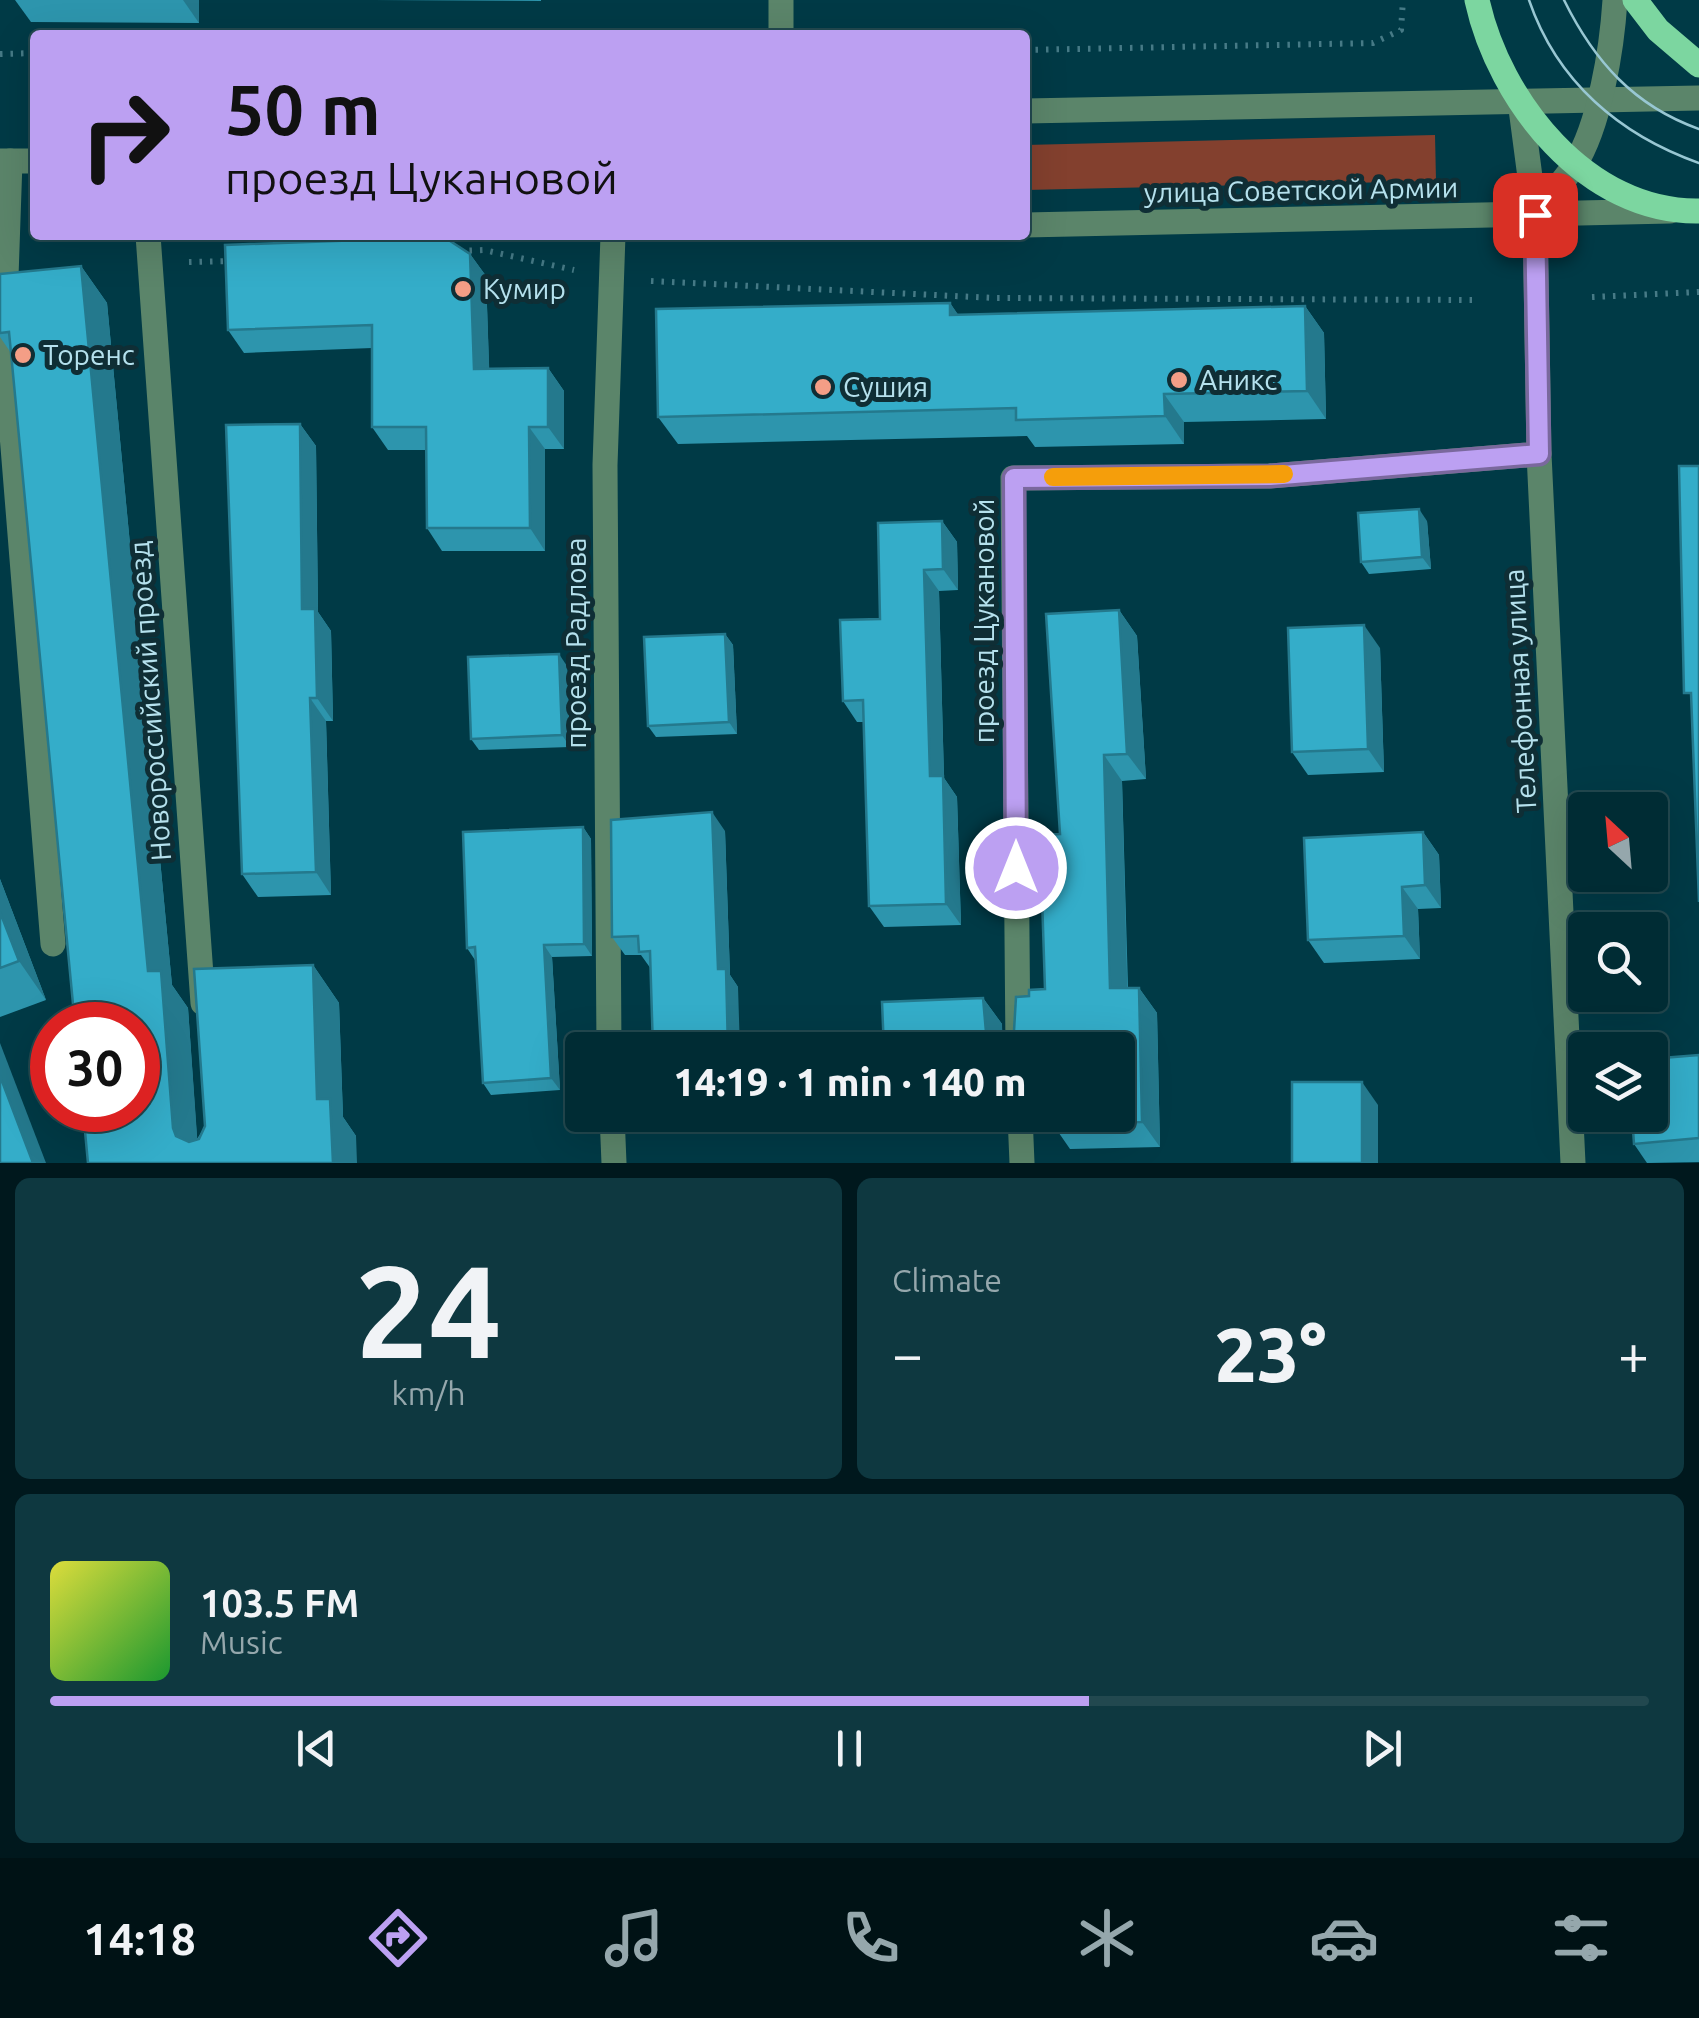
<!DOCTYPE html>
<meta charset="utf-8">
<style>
body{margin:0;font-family:Ubuntu,sans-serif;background:#0e3840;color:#f1f3f6;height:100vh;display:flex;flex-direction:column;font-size:38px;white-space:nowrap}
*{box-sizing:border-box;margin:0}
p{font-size:32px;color:#95a7ac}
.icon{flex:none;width:55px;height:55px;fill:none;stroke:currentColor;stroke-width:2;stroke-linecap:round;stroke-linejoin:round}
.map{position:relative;height:1163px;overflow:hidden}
.details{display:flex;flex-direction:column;gap:15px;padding:15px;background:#00181d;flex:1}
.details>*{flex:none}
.hud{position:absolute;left:30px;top:30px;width:1000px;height:210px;border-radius:10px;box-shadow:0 10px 40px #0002,0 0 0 2px #22484f;background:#bca0f2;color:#111;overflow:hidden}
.needle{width:65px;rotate:334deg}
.buttons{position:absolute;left:1568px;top:792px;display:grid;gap:20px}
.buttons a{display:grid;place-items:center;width:100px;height:100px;border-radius:10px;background:#002c34;box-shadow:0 10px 40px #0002,0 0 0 2px #22484f;font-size:50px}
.speed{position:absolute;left:30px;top:1002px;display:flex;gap:20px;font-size:50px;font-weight:700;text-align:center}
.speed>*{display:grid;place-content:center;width:130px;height:130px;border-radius:50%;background:#002c34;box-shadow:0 10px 40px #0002,0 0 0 2px #22484f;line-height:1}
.speed .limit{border:15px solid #d22;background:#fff;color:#111}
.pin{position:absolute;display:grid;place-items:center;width:85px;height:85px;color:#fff;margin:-42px;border-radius:20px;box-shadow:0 5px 15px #0006}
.me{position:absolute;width:110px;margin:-55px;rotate:0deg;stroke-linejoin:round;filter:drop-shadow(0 0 8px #0008)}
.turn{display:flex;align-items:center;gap:35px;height:210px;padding:0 30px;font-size:45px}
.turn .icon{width:130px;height:130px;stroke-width:2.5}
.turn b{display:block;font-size:70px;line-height:85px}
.big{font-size:75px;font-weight:800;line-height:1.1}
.details .card{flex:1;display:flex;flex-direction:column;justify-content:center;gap:15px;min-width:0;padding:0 35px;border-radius:15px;background:#0e3840}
.details .dial{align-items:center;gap:0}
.dial b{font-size:130px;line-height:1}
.song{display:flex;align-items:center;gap:30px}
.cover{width:120px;height:120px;border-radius:15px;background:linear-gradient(135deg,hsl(60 70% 55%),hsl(130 70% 35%))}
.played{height:10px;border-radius:5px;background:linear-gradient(90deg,#bca0f2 65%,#22484f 65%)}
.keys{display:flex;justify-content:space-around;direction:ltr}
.heat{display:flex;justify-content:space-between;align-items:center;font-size:55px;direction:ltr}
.details .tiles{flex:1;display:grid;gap:15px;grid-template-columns:1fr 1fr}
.card:last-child{grid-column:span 2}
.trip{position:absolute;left:565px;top:1032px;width:570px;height:100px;border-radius:10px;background:#002c34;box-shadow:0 10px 40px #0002,0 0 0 2px #22484f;font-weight:800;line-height:100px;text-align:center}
.tab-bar{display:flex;height:160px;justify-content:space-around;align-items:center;background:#001215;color:#95a7ac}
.tab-bar .icon{width:70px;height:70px}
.tab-bar .current{color:#bca0f2}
.tab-bar b{font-size:45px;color:#f1f3f6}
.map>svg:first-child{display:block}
</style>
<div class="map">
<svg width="1699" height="1163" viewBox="0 0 1699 1163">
<rect width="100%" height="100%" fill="#003a46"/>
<path fill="#83402e" d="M1435 135 1436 181 1025 190V145Z"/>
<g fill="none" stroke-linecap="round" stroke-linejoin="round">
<g stroke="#467a86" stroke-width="6" stroke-dasharray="2.5 8" stroke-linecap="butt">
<path d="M1025 50 1373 43 1401 30 1403 0"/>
<path d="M0 54 35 53"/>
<path d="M459 251 484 250 574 270"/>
<path d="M189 262 231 261"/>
<path d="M651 281 995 298 1472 300"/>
<path d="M1592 297 1699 292"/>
</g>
<g stroke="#5b856a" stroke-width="25">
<path d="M781 35V0"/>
<path d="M1520 101 1535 215 1539 454 1573 1163"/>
<path d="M1025 111 1699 98"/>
<path d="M0 161H35"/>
<path d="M10 161 4 335 53 944"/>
<path d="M1535 215C1548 199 1562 183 1574 166 1600 125 1612 48 1615 0"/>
<path d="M1025 225 1670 211"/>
<path d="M148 235 203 1003"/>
<path d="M609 1050 605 465 613 235"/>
<path d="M1018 1050 1013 478 1269 476 1539 454"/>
<path d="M612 1115 614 1163"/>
<path d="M1020 1115 1022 1163"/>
</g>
<g stroke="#7cd6a0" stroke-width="25">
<path d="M1477 0C1499 101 1587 213 1699 211"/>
<path d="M1635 0 1658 30 1699 65"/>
</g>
<g stroke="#98c7d3" stroke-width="2.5">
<path d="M1529 0C1557 82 1620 135 1699 163"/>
<path d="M1564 0C1594 61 1634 106 1699 129"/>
</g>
</g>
<g fill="#2d95ad">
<path d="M15 0H199V23L31 22Z"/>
<path d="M373 0H541V1Z"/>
<path d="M470 254 486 276 489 368H548L564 391V449H545V551H442L427 528 426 450H388L372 427V348L244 353 228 330Z"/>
<path d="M81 266 107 303 172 985 188 1008 197 1139 313 965 339 1003 343 1117 356 1136 88 1163 11 353 0 337V274Z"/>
<path d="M950 303 958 315 1305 306 1324 333 1326 419 1184 422V444L1035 447 1027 436 678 444 658 417Z"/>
<path d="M300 424 316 446 318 612 331 631 333 721H326L331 895 258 897 242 874Z"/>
<path d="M942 521 957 542 958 590 939 591 944 778 957 797 961 925 884 927 869 906 863 722H857L843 701 880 619Z"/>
<path d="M1427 521 1431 569 1369 574 1361 562Z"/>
<path d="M1119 610 1137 636 1146 779 1122 781 1128 988H1139L1157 1013 1160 1147 1070 1149 1052 1123 1118 1050H884L983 998 1002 1024V1039L1014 1031 1029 996 1045 989 1060 834Z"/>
<path d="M725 634 733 645 737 734 656 737 648 726Z"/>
<path d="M1380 648 1384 772 1308 775 1292 752Z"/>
<path d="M567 666 570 747 479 750 471 739Z"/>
<path d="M583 827 591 839 592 956 552 957 560 1090 491 1095 483 1083 475 960 467 948Z"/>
<path d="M725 831 730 975 738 987 651 969 641 955H625L612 937Z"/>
<path d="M1423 832 1439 855 1441 908 1418 909 1420 959 1324 963 1308 940Z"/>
<path d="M0 879 46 1000 0 1017Z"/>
<path d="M1699 1055V1162L1647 1163 1634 1144Z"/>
<path d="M898 1115H982V1120L903 1123Z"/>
</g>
<g fill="#24798d">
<path d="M183 0H199V23Z"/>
<path d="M470 254 486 276 490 391 474 369Z"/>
<path d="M81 266 107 303 172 985 188 1008 199 1163 176 1136 173 1128 148 971Z"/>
<path d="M950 303 969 330 950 315Z"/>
<path d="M1305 306 1324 333 1326 419 1307 391Z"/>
<path d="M548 368 564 391V449L548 427Z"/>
<path d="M1164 394 1184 422V444L1165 416Z"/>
<path d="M300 424 316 446 318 612 331 631 333 721 317 698 302 609Z"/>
<path d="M529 427 545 449V551L530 528Z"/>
<path d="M1419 509 1427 521 1431 569 1422 557Z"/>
<path d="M942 521 957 542 958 590 943 569Z"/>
<path d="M924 570 939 591 944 778 957 797 961 925 946 904 930 776Z"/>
<path d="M1119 610 1137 636 1146 779 1127 754Z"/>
<path d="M1364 625 1380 648 1384 772 1368 749Z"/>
<path d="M725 634 733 645 737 734 729 722Z"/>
<path d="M559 654 567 666 570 747 562 735Z"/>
<path d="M310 698 326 721 331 895 316 872Z"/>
<path d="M1104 755 1122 781 1128 1014 1110 988Z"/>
<path d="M712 812 725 831 730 975 738 987 740 1050H728L718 969Z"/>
<path d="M583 827 591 839 592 956 584 944Z"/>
<path d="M1423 832 1439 855 1441 908 1425 885Z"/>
<path d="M0 879 46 1000 19 961 0 912Z"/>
<path d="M1402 887 1418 909 1420 959 1404 936Z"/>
<path d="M544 945 552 957 560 1090 551 1078Z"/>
<path d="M313 965 339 1003 343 1117 356 1136 357 1163H333L317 1099Z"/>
<path d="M1139 988 1157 1013 1160 1147 1142 1122Z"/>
<path d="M983 998 1002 1024 1003 1050 986 1032Z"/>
<path d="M0 1043 46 1163H33L0 1076Z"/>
<path d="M1362 1082 1378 1105V1163H1362Z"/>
</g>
<g fill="#34adc9" stroke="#24798d" stroke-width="2.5">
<path d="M444 237 470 254 474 369 548 368V427H529L530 528H427L426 427H372V325L228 330 225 245Z"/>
<path d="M81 266 148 971H161L173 1128 176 1136 189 1142 199 1139 205 1126 194 969 313 965 317 1099H330L333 1163H88L83 1110H138V1025H75L9 332 0 333V274Z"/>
<path d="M950 303V315L1305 306 1307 391 1164 394 1165 416 1016 420V408L658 417 656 309Z"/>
<path d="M300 424 302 609H315L317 698H310L316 872 242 874 226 425Z"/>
<path d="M1679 466H1699V902L1691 693H1684Z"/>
<path d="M1419 509 1422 557 1361 562 1358 513Z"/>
<path d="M942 521 943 569 924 570 930 776H943L946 904 869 906 863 700 843 701 840 620 880 619 878 523Z"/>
<path d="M1119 610 1127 754 1104 755 1110 988H1139L1142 1122 1052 1123V1115H1118V1050H884L882 1002 983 998 986 1032 1001 1040 1014 1031 1016 997 1029 996V990L1045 989 1040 835 1060 834 1046 614Z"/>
<path d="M1364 625 1368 749 1292 752 1288 628Z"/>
<path d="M725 634 729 722 648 726 644 637Z"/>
<path d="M559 654 562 735 471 739 468 657Z"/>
<path d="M712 812 718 969H726L728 1050H653L650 951 639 952 638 936 612 937 611 820Z"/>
<path d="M583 827 584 944 544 945 551 1078 483 1083 475 947 467 948 463 832Z"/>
<path d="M1423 832 1425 885 1402 887 1404 936 1308 940 1304 838Z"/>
<path d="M0 912 19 961 0 968Z"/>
<path d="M1699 1055V1138L1634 1144 1632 1115H1650V1059Z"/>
<path d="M0 1076 33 1163H0Z"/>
<rect x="1292" y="1082" width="70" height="81"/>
</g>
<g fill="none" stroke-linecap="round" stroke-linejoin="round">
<g stroke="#7a689d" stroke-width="25">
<path id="route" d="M1016 868 1014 478 1270 476 1539 454 1535 215"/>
</g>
<use href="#route" stroke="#bca0f2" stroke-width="18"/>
<path stroke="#f59e0b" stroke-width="18" d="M1053 477 1284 474"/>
</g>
<g fill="#f49e86" stroke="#0f2e35" stroke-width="4">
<circle cx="463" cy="289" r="10"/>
<circle cx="23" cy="355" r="10"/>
<circle cx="1179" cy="380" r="10"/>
<circle cx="823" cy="387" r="10"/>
</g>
<g text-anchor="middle" stroke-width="10" stroke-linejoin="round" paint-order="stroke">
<g font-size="28" fill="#b5e1ed" stroke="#0f2e35">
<text transform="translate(1301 190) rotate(-1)" y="10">улица Советской Армии</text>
<text transform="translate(984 621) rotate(-90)" y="10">проезд Цукановой</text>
<text transform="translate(576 643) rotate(-90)" y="10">проезд Радлова</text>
<text transform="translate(1520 691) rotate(-93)" y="10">Телефонная улица</text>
<text transform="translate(150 701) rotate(-94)" y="10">Новороссийский проезд</text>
</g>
<g font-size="28" fill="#b5e1ed" stroke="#0f2e35" text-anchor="start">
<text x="483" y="299">Кумир</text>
<text x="43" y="365">Торенс</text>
<text x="1199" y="390">Аникс</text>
<text x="843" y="397">Сушия</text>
</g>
</g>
</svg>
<div class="buttons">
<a><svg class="needle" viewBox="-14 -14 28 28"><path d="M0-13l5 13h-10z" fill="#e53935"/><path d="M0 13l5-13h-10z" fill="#95a7ac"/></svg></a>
<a><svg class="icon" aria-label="search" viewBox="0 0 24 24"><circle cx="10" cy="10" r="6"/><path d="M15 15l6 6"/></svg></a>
<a><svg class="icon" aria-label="layers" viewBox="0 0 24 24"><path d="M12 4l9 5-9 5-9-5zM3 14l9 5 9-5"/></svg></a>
</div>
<div class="speed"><div class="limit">30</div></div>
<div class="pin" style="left:1535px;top:215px;background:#d93025"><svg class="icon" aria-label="arrive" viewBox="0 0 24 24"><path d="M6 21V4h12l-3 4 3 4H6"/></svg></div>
<svg class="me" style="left:1016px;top:868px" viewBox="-20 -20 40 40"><circle r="17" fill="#bca0f2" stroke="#fff" stroke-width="3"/><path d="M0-11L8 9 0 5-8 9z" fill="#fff"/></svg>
<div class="trip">14:19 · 1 min · 140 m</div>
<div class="hud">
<div class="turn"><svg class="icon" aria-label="right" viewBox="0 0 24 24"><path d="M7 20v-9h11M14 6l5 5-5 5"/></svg><div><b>50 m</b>проезд Цукановой</div></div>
</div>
</div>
<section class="details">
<div class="tiles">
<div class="card dial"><b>24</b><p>km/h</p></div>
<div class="card"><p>Climate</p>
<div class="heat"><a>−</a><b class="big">23°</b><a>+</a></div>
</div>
<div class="card">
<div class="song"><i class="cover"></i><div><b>103.5 FM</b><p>Music</p></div></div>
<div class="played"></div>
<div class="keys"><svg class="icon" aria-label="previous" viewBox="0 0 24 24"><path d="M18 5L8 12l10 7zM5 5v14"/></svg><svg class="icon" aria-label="pause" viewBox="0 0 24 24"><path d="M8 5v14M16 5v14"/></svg><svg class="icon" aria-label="next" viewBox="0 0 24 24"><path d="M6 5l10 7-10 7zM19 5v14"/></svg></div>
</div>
</div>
</section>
<nav class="tab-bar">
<b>14:18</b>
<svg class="icon current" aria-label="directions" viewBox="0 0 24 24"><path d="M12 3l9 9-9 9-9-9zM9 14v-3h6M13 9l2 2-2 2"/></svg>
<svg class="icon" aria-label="music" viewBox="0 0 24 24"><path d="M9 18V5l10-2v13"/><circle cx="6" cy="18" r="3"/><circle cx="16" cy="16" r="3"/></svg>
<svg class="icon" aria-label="phone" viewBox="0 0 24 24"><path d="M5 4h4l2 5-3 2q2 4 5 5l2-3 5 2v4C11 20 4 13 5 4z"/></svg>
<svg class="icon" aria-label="climate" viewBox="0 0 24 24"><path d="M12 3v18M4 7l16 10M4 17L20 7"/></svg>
<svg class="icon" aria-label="car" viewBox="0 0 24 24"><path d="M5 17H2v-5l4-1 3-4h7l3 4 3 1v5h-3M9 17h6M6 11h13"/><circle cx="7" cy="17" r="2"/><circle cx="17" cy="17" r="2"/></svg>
<svg class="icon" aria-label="filters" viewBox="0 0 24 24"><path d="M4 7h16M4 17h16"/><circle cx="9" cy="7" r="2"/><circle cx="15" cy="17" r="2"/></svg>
</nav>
